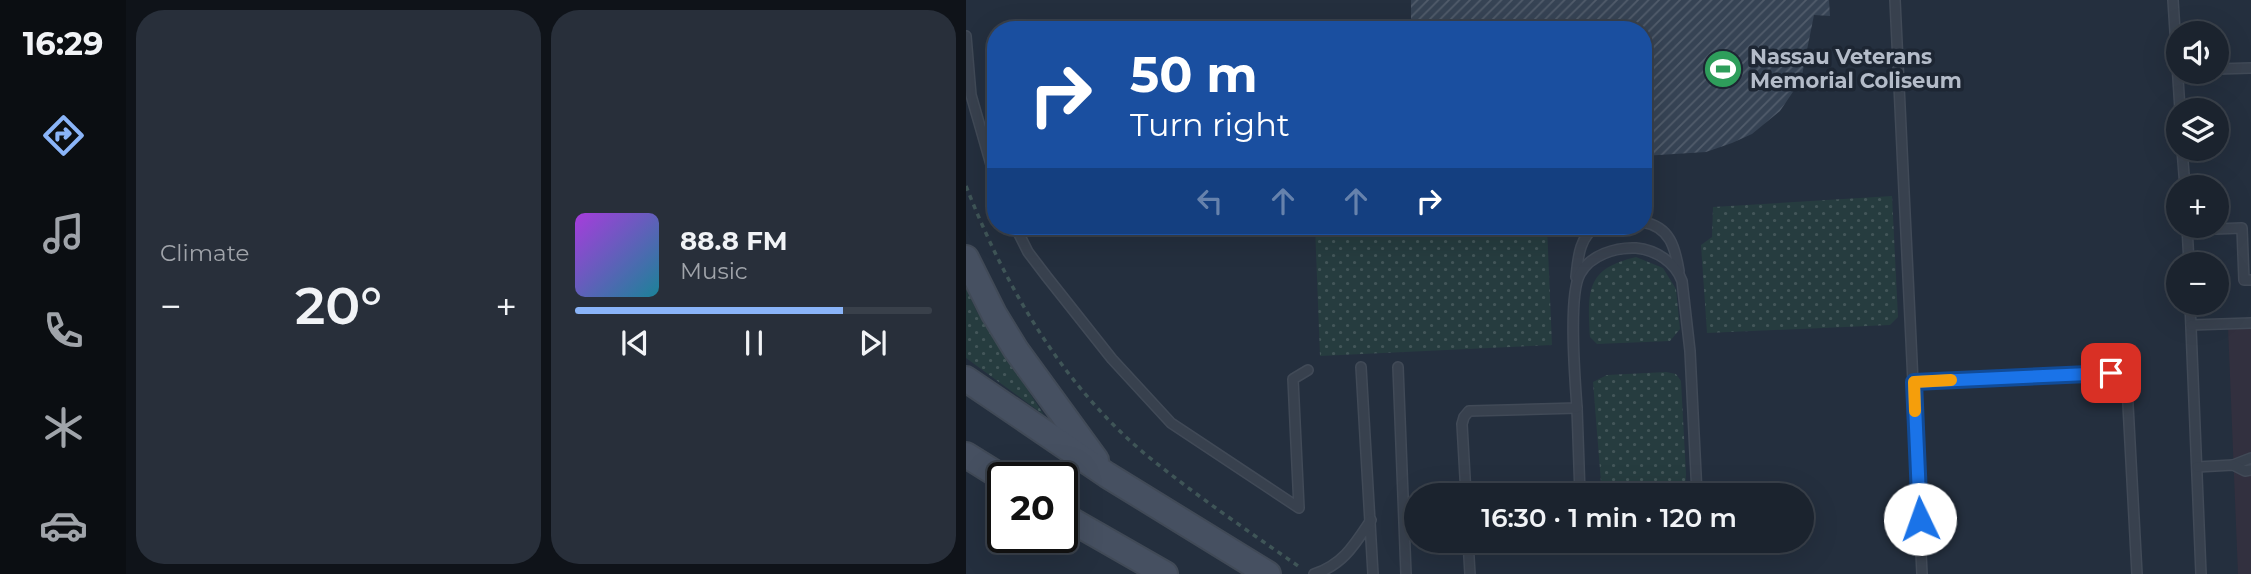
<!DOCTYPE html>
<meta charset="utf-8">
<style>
body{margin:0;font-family:Montserrat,sans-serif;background:#282f3a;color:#f1f3f6;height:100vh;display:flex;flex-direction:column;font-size:26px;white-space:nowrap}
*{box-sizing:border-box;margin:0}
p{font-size:23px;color:#a0a4aa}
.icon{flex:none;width:38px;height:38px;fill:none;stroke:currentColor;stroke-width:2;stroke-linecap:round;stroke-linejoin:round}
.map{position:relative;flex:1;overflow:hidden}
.details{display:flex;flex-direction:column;gap:10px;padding:10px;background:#0f1319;width:840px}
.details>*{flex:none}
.hud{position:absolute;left:21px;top:21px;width:665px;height:214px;border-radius:28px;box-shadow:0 7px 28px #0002,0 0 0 2px #39404a;background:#1a4fa0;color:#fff;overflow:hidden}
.buttons{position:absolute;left:1200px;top:21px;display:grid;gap:14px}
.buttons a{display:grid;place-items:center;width:63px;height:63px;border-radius:50%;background:#1b232e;box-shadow:0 7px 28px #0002,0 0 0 2px #39404a;font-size:35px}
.speed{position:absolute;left:21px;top:462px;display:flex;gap:14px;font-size:35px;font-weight:700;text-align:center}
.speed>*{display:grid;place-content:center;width:91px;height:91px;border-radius:50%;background:#1b232e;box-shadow:0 7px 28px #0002,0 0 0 2px #39404a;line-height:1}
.speed .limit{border:4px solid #111;border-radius:10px;background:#fff;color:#111}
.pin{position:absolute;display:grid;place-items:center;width:60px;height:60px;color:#fff;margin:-30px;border-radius:14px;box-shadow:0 4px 10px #0006}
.me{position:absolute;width:77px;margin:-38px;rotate:357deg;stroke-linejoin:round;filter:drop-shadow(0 0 5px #0008)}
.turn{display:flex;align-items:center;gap:24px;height:147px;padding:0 28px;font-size:32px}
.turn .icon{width:91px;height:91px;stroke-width:2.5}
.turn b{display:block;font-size:49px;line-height:60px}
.lanes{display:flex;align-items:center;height:66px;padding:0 28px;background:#0003;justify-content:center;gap:35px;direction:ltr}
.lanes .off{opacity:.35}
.big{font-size:52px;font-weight:600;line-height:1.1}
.details .widget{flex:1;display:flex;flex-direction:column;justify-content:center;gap:10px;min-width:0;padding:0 24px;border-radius:28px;background:#282f3a}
.song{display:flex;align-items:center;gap:21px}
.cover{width:84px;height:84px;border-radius:10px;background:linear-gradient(135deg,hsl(280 70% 55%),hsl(190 70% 35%))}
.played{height:7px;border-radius:4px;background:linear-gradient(90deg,#8ab4f8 75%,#39404a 75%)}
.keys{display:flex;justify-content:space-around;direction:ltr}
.heat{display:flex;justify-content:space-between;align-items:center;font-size:38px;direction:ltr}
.details .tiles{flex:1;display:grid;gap:10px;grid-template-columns:repeat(2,1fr)}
.trip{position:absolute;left:438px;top:483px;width:410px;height:70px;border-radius:35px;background:#1b232e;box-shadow:0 7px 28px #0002,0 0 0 2px #39404a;font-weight:600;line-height:70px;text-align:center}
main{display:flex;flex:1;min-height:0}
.dock{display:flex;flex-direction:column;width:126px;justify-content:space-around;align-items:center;background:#0b0e12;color:#a0a4aa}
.dock .icon{width:49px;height:49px}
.dock .active{color:#8ab4f8}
.dock b{font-size:32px;color:#f1f3f6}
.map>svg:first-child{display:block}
</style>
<main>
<nav class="dock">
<b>16:29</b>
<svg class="icon active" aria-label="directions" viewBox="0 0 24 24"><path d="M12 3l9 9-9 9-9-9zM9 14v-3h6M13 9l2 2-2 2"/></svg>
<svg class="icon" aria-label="music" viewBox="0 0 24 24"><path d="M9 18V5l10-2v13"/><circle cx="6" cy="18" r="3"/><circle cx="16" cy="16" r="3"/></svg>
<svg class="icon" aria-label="phone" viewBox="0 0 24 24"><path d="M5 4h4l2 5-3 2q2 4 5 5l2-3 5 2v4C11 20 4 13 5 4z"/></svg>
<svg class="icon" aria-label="climate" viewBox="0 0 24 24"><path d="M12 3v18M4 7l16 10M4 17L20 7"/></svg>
<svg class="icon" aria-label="car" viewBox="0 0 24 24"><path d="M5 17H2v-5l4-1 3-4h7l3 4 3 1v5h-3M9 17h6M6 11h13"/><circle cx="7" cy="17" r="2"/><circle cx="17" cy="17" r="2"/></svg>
</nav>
<section class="details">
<div class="tiles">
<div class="widget"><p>Climate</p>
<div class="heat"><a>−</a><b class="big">20°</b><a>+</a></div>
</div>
<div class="widget">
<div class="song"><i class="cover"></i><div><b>88.8 FM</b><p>Music</p></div></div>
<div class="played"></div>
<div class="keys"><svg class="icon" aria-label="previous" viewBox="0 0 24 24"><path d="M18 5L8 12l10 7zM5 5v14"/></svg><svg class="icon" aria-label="pause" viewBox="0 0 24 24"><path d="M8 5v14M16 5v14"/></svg><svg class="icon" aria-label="next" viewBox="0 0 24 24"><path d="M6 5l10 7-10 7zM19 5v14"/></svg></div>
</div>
</div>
</section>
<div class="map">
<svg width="1285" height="574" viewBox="0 0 1285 574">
<defs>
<pattern id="grass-dots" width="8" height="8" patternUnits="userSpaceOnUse" patternTransform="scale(1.75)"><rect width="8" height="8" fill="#263c3f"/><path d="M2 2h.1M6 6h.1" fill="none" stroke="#435659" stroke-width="1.8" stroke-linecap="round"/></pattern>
<pattern id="building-hatch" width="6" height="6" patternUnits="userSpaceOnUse" patternTransform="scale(1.75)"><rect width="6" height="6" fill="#364354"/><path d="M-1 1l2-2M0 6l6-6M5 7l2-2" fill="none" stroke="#515c6b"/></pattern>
</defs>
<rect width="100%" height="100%" fill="#242f3e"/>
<path fill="#32303f" d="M1262 327H1285V574H1272Z"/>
<g fill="url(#grass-dots)">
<path d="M926 196 932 317 924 325 741 333 735 245 746 237 747 207Z"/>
<path d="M349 226H581L586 345 354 356Z"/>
<path d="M670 257 697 268 710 289 714 329 704 341 631 344 624 337C622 291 619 269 670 257Z"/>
<path d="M0 288 11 312 78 415 0 358Z"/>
<path d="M700 372 710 374 715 381 720 474 719 495H636L627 382 641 375Z"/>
</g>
<path fill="url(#building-hatch)" d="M445 0H863L864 16 848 15 835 80 814 111 786 134 766 143 740 152 677 156V30H445Z"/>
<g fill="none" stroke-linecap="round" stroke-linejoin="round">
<g stroke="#414a57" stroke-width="12">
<g id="lane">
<path d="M929 0 956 574"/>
<path d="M1207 0 1214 110"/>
<path d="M0 36 5 95 30 182"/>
<path d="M1251 69 1285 68"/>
<path d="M1216 149 1219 187"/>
<path d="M677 222C704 227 709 247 713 271"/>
<path d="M49 226 62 252 81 277 146 359 205 423 333 508 327 379 342 370"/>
<path d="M1221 226 1223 264"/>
<path d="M1221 230 1276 228 1278 280H1285"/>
<path d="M610 277C612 258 613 237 631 226"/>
<path d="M1224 303 1235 574"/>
<path d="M1225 325 1285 323"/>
<path d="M395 367 407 574"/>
<path d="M432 367 440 574"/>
<path d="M948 382 1145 373 1161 386 1171 574"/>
<path d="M611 408 614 495"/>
<path d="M1267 465 1285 458"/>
<path d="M1231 467 1267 465 1279 471 1285 470"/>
<path d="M500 495 496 424 498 417 503 411 611 408C609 380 602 295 614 274 624 255 650 247 670 248 690 250 709 262 716 281L724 351 731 495"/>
<path d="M502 541 504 574"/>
<path d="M348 574C377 565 389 544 405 520"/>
</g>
</g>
<g stroke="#414a57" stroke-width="28">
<g id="secondary">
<path d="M0 258 28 314 50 350 130 460"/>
<path d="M0 379 141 475 302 574"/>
<path d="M0 455 37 478"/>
<path d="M96 515 199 574"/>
</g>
</g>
<path stroke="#3f5557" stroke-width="3.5" stroke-dasharray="5 5" stroke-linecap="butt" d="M0 186C40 288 98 388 184 458 232 497 285 533 335 568"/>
<use href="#lane" stroke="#38414e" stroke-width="9"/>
<use href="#secondary" stroke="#465061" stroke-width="24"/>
</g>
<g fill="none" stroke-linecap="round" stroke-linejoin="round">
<g stroke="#114b97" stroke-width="18">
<path id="route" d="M954 519 948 382 1145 373"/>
</g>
<use href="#route" stroke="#1a73e8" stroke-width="12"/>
<path stroke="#f59e0b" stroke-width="12" d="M949 411 948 382 985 380"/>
</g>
<defs>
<g id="stadium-disc" transform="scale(2.0125)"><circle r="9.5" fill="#2e9e5b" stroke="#1d2633"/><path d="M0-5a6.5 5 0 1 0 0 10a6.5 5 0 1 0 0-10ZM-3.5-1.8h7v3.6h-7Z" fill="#fff"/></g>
</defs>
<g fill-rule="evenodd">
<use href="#stadium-disc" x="757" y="69"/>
</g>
<g text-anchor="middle" stroke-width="7" stroke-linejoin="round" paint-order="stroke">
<g font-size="21" font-weight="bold" fill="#b4bcc9" stroke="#1d2633" text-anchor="start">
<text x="784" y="64">Nassau Veterans<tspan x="784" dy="24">Memorial Coliseum</tspan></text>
</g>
</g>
</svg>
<div class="buttons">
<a><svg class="icon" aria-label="sound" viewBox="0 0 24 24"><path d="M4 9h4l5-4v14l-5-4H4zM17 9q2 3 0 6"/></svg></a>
<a><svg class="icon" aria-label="layers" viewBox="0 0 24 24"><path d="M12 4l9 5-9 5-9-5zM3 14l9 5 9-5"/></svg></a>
<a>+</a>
<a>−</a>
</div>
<div class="speed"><div class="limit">20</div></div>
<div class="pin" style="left:1145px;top:373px;background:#d93025"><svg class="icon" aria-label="arrive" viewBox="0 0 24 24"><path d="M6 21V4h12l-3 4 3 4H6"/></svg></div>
<svg class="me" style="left:954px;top:519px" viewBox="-20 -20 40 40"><circle r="19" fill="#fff"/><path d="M0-13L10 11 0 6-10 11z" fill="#1a73e8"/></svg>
<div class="trip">16:30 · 1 min · 120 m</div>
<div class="hud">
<div class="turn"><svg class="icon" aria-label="right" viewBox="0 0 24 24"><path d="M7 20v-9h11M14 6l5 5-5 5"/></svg><div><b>50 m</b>Turn right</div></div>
<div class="lanes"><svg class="icon off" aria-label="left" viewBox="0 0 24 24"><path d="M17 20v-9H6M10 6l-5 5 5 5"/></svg><svg class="icon off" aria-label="ahead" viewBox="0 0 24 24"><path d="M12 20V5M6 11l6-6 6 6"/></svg><svg class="icon off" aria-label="ahead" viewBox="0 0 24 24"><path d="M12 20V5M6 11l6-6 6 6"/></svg><svg class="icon" aria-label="right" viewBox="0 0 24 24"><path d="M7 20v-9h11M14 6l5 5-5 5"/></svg></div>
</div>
</div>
</main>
